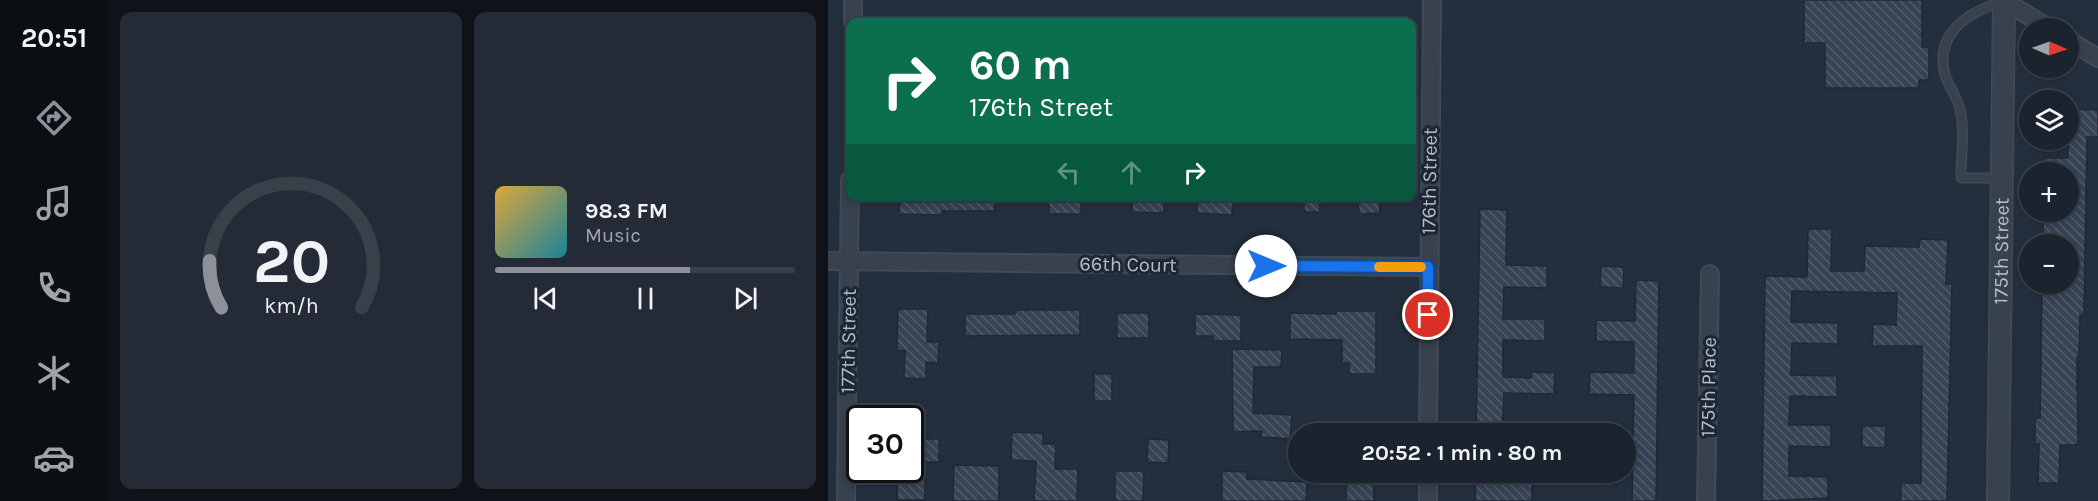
<!DOCTYPE html>
<meta charset="utf-8">
<style>
body{margin:0;font-family:Karla,sans-serif;background:#242b36;color:#f1f3f6;height:100vh;display:flex;flex-direction:column;font-size:22px;white-space:nowrap}
*{box-sizing:border-box;margin:0}
p{font-size:20px;color:#a0a4aa}
.icon{flex:none;width:33px;height:33px;fill:none;stroke:currentColor;stroke-width:2;stroke-linecap:round;stroke-linejoin:round}
.map{position:relative;flex:1;overflow:hidden}
.sheet{display:flex;flex-direction:column;gap:12px;padding:12px;background:#0f1319;width:720px}
.sheet>*{flex:none}
.top-card{position:absolute;left:18px;top:18px;width:570px;height:183px;border-radius:12px;box-shadow:0 3px 9px #0003,0 0 0 2px #39404a;background:#0b6e4f;color:#fff;overflow:hidden}
.needle{width:39px;rotate:92deg}
.buttons{position:absolute;left:1191px;top:18px;display:grid;gap:12px}
.buttons a{display:grid;place-items:center;width:60px;height:60px;border-radius:50%;background:#1b232e;box-shadow:0 3px 9px #0003,0 0 0 2px #39404a;font-size:30px}
.speed{position:absolute;left:18px;top:405px;display:flex;gap:12px;font-size:30px;font-weight:700;text-align:center}
.speed>*{display:grid;place-content:center;width:78px;height:78px;border-radius:50%;background:#1b232e;box-shadow:0 3px 9px #0003,0 0 0 2px #39404a;line-height:1}
.speed .limit{border:3px solid #111;border-radius:9px;background:#fff;color:#111}
.pin{position:absolute;display:grid;place-items:center;width:51px;height:51px;color:#fff;margin:-26px;border:3px solid #fff;border-radius:50%;box-shadow:0 2px 6px #0007}
.me{position:absolute;width:66px;margin:-33px;rotate:90deg;stroke-linejoin:round;filter:drop-shadow(0 0 4px #0008)}
.turn{display:flex;align-items:center;gap:21px;height:126px;padding:0 24px;font-size:27px}
.turn .icon{width:78px;height:78px;stroke-width:2.5}
.turn b{display:block;font-size:42px;line-height:51px}
.lanes{display:flex;align-items:center;height:57px;padding:0 24px;background:#0003;justify-content:center;gap:30px;direction:ltr}
.lanes .off{opacity:.35}
.sheet .widget{flex:1;display:flex;flex-direction:column;justify-content:center;gap:9px;min-width:0;padding:0 21px;border-radius:12px;background:#242b36}
.sheet .dial{align-items:center;gap:0}
.dial svg{height:156px;overflow:visible;fill:none;stroke:#39404a;stroke-width:7;stroke-linecap:round;text-anchor:middle}
.dial text{fill:#f1f3f6;stroke:none}
.song{display:flex;align-items:center;gap:18px}
.cover{width:72px;height:72px;border-radius:9px;background:linear-gradient(135deg,hsl(40 70% 55%),hsl(190 70% 35%))}
.played{height:6px;border-radius:3px;background:linear-gradient(90deg,#8c9099 65%,#39404a 65%)}
.keys{display:flex;justify-content:space-around;direction:ltr}
.sheet .tiles{flex:1;display:grid;gap:12px;grid-template-columns:repeat(2,1fr)}
.trip{position:absolute;left:460px;top:423px;width:348px;height:60px;border-radius:30px;background:#1b232e;box-shadow:0 3px 9px #0003,0 0 0 2px #39404a;font-weight:700;line-height:60px;text-align:center}
main{display:flex;flex:1;min-height:0}
.tab-bar{display:flex;flex-direction:column;width:108px;justify-content:space-around;align-items:center;background:#0b0e12;color:#a0a4aa}
.tab-bar .icon{width:42px;height:42px}
.tab-bar .active{color:#8c9099}
.tab-bar b{font-size:27px;color:#f1f3f6}
.map>svg:first-child{display:block}
</style>
<main>
<nav class="tab-bar">
<b>20:51</b>
<svg class="icon active" aria-label="directions" viewBox="0 0 24 24"><path d="M12 3l9 9-9 9-9-9zM9 14v-3h6M13 9l2 2-2 2"/></svg>
<svg class="icon" aria-label="music" viewBox="0 0 24 24"><path d="M9 18V5l10-2v13"/><circle cx="6" cy="18" r="3"/><circle cx="16" cy="16" r="3"/></svg>
<svg class="icon" aria-label="phone" viewBox="0 0 24 24"><path d="M5 4h4l2 5-3 2q2 4 5 5l2-3 5 2v4C11 20 4 13 5 4z"/></svg>
<svg class="icon" aria-label="climate" viewBox="0 0 24 24"><path d="M12 3v18M4 7l16 10M4 17L20 7"/></svg>
<svg class="icon" aria-label="car" viewBox="0 0 24 24"><path d="M5 17H2v-5l4-1 3-4h7l3 4 3 1v5h-3M9 17h6M6 11h13"/><circle cx="7" cy="17" r="2"/><circle cx="17" cy="17" r="2"/></svg>
</nav>
<section class="sheet">
<div class="tiles">
<div class="widget dial"><svg viewBox="0 0 100 80">
<path d="M14 69A42 42 0 1 1 86 69"/>
<path d="M14 69A42 42 0 0 1 8 45" stroke="#8c9099"/>
<text x="50" y="56" font-size="32" font-weight="700">20</text>
<text x="50" y="72" font-size="11">km/h</text>
</svg></div>
<div class="widget">
<div class="song"><i class="cover"></i><div><b>98.3 FM</b><p>Music</p></div></div>
<div class="played"></div>
<div class="keys"><svg class="icon" aria-label="previous" viewBox="0 0 24 24"><path d="M18 5L8 12l10 7zM5 5v14"/></svg><svg class="icon" aria-label="pause" viewBox="0 0 24 24"><path d="M8 5v14M16 5v14"/></svg><svg class="icon" aria-label="next" viewBox="0 0 24 24"><path d="M6 5l10 7-10 7zM19 5v14"/></svg></div>
</div>
</div>
</section>
<div class="map">
<svg width="1270" height="501" viewBox="0 0 1270 501">
<defs>
<pattern id="building-back-hatch" width="6" height="6" patternUnits="userSpaceOnUse" patternTransform="scale(1.5)"><rect width="6" height="6" fill="#364354"/><path d="M-1 5l2 2M0 0l6 6M5-1l2 2" fill="none" stroke="#515c6b"/></pattern>
</defs>
<rect width="100%" height="100%" fill="#242f3e"/>
<g fill="url(#building-back-hatch)" stroke="#1f2835" stroke-width="1.5">
<path d="M976 0H1094V47H1101V80H1091V88H997V43H976Z"/>
<path d="M1240 109 1270 110V137H1259L1256 315H1252L1251 357H1249L1250 445H1232L1231 483H1210L1211 444H1207V418H1212L1214 288H1240V244H1215V212H1240V172H1216V158H1240Z"/>
<path d="M72 196H167V211H114V215L71 214Z"/>
<path d="M220 196H253V214H221Z"/>
<path d="M304 196H336V213L304 212Z"/>
<path d="M369 196H405L404 215 369 213Z"/>
<rect x="476" y="196" width="16" height="16"/>
<path d="M530 199H551L552 213 531 214Z"/>
<path d="M652 209 679 210 678 265 719 266V288L676 287 675 319H717V341L675 340V377L703 378V372L727 373 726 394 676 393 674 434H648Z"/>
<path d="M980 229H1004L1003 271H1036L1037 246 1091 247 1092 239 1120 240 1118 284H1124L1119 501H1073V483H1093L1094 346H1044L1045 324 1068 325 1069 293 964 291 963 322 1010 323V344L964 343 963 375 1009 376V397L962 396 961 425H1003V447L961 446V476L1000 477V498L934 501 937 276 979 277Z"/>
<path d="M773 266 796 267 795 288 772 287Z"/>
<path d="M808 280 831 281 828 501H804L806 395 761 394 762 372 806 373V342L768 341V320L807 321Z"/>
<path d="M70 309H100L99 342H111L110 363 98 362V379L76 378 77 351 69 350Z"/>
<path d="M187 310H252V335L137 336V314H187Z"/>
<path d="M508 311H548V374H521V363H514V340L462 339V313L508 314Z"/>
<rect x="289" y="313" width="32" height="25"/>
<path d="M367 314 413 315V341H385V336H367Z"/>
<path d="M404 349 454 350 453 367H426L425 413 464 415 462 439 433 437 434 431 405 432Z"/>
<rect x="266" y="374" width="18" height="27"/>
<path d="M1034 426H1058L1057 448 1034 447Z"/>
<path d="M184 432 215 433V444H228L227 469H250L249 501H206L208 461 183 460Z"/>
<path d="M87 439H111V462H97V500H69L70 470H82V457L87 458Z"/>
<path d="M320 439 341 440 340 463 319 462Z"/>
<path d="M126 465 171 466V501H125Z"/>
<path d="M287 471H316L315 501H287Z"/>
<path d="M394 471 419 472V479L479 482 478 501H394Z"/>
<path d="M518 472H545L546 501H518Z"/>
<path d="M648 479 704 480V501H647Z"/>
</g>
<g fill="none" stroke-linecap="round" stroke-linejoin="round">
<g stroke="#414a57" stroke-width="11">
<path id="service" d="M1172 178H1133C1133 155 1137 131 1132 109 1129 97 1121 87 1117 75 1106 33 1141 11 1175 2"/>
</g>
<g stroke="#414a57" stroke-width="20">
<g id="minor">
<path d="M1176 1 1221 28"/>
<path d="M25 22V0"/>
<path d="M1240 40 1270 58"/>
<path d="M0 261 600 267"/>
<path d="M600 434 604 0"/>
<path d="M18 501 22 180"/>
<path d="M600 501V472"/>
<path d="M878 501 882 274"/>
</g>
</g>
<g stroke="#414a57" stroke-width="24">
<g id="tertiary">
<path id="s1" d="M1170 501 1176 0"/>
</g>
</g>
<use href="#service" stroke="#38414e" stroke-width="8"/>
<use href="#minor" stroke="#38414e" stroke-width="16"/>
<use href="#tertiary" stroke="#38414e" stroke-width="21"/>
</g>
<g fill="none" stroke-linecap="round" stroke-linejoin="round">
<g stroke="#114b97" stroke-width="15">
<path id="route" d="M438 266 600 267V315"/>
</g>
<use href="#route" stroke="#1a73e8" stroke-width="10"/>
<path stroke="#f59e0b" stroke-width="10" d="M551 267H593"/>
</g>
<g text-anchor="middle" stroke-width="6" stroke-linejoin="round" paint-order="stroke">
<g font-size="20" fill="#b4bcc9" stroke="#1d2633">
<text transform="translate(601 181) rotate(-89)" y="7">176th Street</text>
<text dy="7" stroke="none"><textPath href="#s1" startOffset="250">175th Street</textPath></text>
<text transform="translate(300 264) rotate(1)" y="7">66th Court</text>
<text transform="translate(20 341) rotate(-89)" y="7">177th Street</text>
<text transform="translate(880 387) rotate(-89)" y="7">175th Place</text>
</g>
</g>
</svg>
<div class="buttons">
<a><svg class="needle" viewBox="-14 -14 28 28"><path d="M0-13l5 13h-10z" fill="#e53935"/><path d="M0 13l5-13h-10z" fill="#a0a4aa"/></svg></a>
<a><svg class="icon" aria-label="layers" viewBox="0 0 24 24"><path d="M12 4l9 5-9 5-9-5zM3 14l9 5 9-5"/></svg></a>
<a>+</a>
<a>−</a>
</div>
<div class="speed"><div class="limit">30</div></div>
<div class="pin" style="left:600px;top:315px;background:#d93025"><svg class="icon" aria-label="arrive" viewBox="0 0 24 24"><path d="M6 21V4h12l-3 4 3 4H6"/></svg></div>
<svg class="me" style="left:438px;top:266px" viewBox="-20 -20 40 40"><circle r="19" fill="#fff"/><path d="M0-13L10 11 0 6-10 11z" fill="#1a73e8"/></svg>
<div class="trip">20:52 · 1 min · 80 m</div>
<div class="top-card">
<div class="turn"><svg class="icon" aria-label="right" viewBox="0 0 24 24"><path d="M7 20v-9h11M14 6l5 5-5 5"/></svg><div><b>60 m</b>176th Street</div></div>
<div class="lanes"><svg class="icon off" aria-label="left" viewBox="0 0 24 24"><path d="M17 20v-9H6M10 6l-5 5 5 5"/></svg><svg class="icon off" aria-label="ahead" viewBox="0 0 24 24"><path d="M12 20V5M6 11l6-6 6 6"/></svg><svg class="icon" aria-label="right" viewBox="0 0 24 24"><path d="M7 20v-9h11M14 6l5 5-5 5"/></svg></div>
</div>
</div>
</main>
